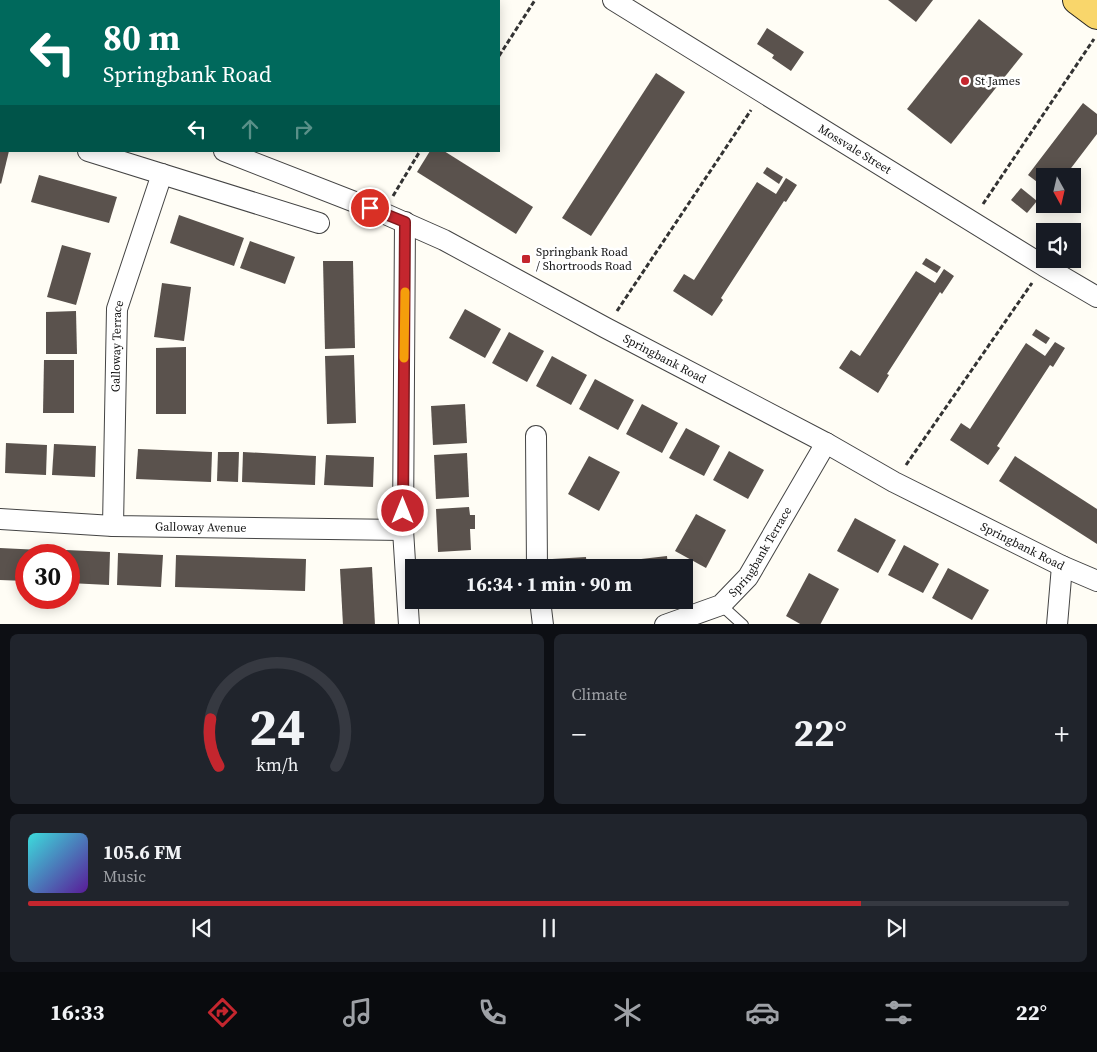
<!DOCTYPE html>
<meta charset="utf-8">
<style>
body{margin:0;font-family:"Source Serif 4",serif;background:#20242c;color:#f1f3f6;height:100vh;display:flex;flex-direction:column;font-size:19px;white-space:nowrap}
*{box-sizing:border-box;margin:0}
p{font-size:16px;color:#9ea1a6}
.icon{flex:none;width:28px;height:28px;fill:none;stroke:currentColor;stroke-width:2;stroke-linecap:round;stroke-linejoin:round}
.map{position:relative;height:624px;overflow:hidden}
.panel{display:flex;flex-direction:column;gap:10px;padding:10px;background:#0d0f14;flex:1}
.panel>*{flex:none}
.guide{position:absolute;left:0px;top:0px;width:500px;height:152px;box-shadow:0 2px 12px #0003;background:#00695c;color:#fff;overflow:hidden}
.needle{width:32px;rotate:172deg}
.controls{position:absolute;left:1036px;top:168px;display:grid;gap:10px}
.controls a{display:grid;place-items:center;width:45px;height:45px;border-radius:0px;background:#171b24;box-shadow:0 2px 12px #0003;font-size:25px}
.speed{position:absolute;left:15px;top:544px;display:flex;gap:10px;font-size:25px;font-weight:700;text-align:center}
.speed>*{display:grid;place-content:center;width:65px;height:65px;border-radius:50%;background:#171b24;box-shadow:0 2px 12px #0003;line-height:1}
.speed .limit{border:8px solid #d22;background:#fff;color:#111}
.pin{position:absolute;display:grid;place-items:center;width:42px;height:42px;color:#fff;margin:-21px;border:2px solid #fff;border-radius:50%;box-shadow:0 1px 5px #0007}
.me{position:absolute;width:55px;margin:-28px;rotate:0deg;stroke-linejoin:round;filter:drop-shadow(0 0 4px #0008)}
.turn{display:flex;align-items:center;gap:18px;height:105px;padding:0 20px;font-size:22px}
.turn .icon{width:65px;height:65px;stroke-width:2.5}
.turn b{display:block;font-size:35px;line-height:42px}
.lanes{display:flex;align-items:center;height:48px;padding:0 20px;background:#0003;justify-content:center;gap:25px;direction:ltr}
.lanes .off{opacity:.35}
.big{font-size:38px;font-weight:700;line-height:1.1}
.panel .widget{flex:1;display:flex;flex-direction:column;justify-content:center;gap:8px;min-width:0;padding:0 18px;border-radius:8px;background:#20242c}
.panel .dial{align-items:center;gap:0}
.dial svg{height:130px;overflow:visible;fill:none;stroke:#363941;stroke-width:7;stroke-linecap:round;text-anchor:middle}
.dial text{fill:#f1f3f6;stroke:none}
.song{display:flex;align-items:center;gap:15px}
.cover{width:60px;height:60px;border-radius:8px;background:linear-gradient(135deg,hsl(180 70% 55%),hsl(270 70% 35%))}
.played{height:5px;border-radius:2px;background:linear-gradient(90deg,#c4262e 80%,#363941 80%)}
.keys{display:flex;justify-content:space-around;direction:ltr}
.heat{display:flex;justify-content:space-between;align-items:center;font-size:28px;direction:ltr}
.panel .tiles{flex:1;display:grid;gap:10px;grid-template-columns:1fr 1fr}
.widget:last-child{grid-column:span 2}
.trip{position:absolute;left:405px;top:559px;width:288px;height:50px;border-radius:0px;background:#171b24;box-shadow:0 2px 12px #0003;font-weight:700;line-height:50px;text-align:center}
.tabs{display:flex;height:80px;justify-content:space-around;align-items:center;background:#090b0e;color:#9ea1a6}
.tabs .icon{width:35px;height:35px}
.tabs .on{color:#c4262e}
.tabs b{font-size:22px;color:#f1f3f6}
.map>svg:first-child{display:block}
</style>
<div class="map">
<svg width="1097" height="625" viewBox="0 0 1097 625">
<rect width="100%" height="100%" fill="#fffdf5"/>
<g fill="#5a524d">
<path d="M888 0H933L916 22Z"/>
<path d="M979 19 1023 54 951 144 907 109Z"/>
<path d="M767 28 804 52 791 71 772 58 774 55 757 44Z"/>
<path d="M656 73 685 92 591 236 562 218Z"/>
<path d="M1083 103 1097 114V134L1065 176H1045V188L1028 175Z"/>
<path d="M0 151H9L1 184 0 183Z"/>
<path d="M430 151H444L533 207 516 234 417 172Z"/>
<path d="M767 167 783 177 779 184 763 173Z"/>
<path d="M39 175 117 197 109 223 31 202Z"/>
<path d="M786 178 797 185 786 202 784 201 721 298 723 300 712 316 673 291 684 274 694 280 757 182 776 194Z"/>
<path d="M1021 188 1037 201 1027 213 1011 200Z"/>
<path d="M179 215 244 238 234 266 170 243Z"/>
<path d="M250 241 295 257 285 284 240 268Z"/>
<path d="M62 245 91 253 76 305 47 297Z"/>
<path d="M926 258 941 267 937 273 922 264Z"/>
<path d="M323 261H353L355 348 325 349Z"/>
<path d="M944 269 954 276 942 294 940 292 887 374 889 375 878 393 839 368 851 350 860 356 916 271 935 283Z"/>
<path d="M162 283 191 287 184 341 154 337Z"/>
<path d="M465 309 501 329 485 358 449 338Z"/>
<path d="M76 311 77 354H46V312Z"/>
<path d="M1036 329 1050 338 1046 344 1032 335Z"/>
<path d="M509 332 544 351 527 382 492 363Z"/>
<path d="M1055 342 1065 348 1053 367 1050 365 997 446 1000 448 988 465 950 440 961 423 970 429 1026 343 1045 356Z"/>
<path d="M186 347V414H156V348Z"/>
<path d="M354 355 356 423 327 424 325 356Z"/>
<path d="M552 356 587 375 571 405 536 386Z"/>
<path d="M44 360H74V413H43Z"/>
<path d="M595 379 634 400 618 430 579 409Z"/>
<path d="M465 404 467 443 433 445 431 406Z"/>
<path d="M642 404 678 423 662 453 626 434Z"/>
<path d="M686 428 720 446 704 476 669 458Z"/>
<path d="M6 443 47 445 46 475 5 473Z"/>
<path d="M54 444 96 446 95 477 52 475Z"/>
<path d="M138 449 212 452 211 482 136 479Z"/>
<path d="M729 451 764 470 748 499 713 480Z"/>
<path d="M218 452H239L238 482 217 481Z"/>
<path d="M243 452 316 456 315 485 242 482Z"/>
<path d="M467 453 469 497 436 499 434 455Z"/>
<path d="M326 455 374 457 373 487 324 485Z"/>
<path d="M589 456 620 472 599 511 568 494Z"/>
<path d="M1015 456 1097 509V544L999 481Z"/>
<path d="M469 507 470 515H475V529H470L471 550 438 552 436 509Z"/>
<path d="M696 514 726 530 706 568 675 551Z"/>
<path d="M855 518 896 540 878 573 837 551Z"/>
<path d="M904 545 939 564 923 593 888 575Z"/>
<path d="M0 548 41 550V555H26V581L0 580Z"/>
<path d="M66 550 110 552 109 585 69 583V555H65Z"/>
<path d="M118 553 163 555 161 587 117 585Z"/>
<path d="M176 555 306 559 305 591 175 587Z"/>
<path d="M667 556 668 568H625L624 561Z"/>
<path d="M586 557 587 568H552V559Z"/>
<path d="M471 560 472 568H438L437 562Z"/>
<path d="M372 567 375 625H343L340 569Z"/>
<path d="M948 568 989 590 972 620 932 598Z"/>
<path d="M809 573 839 589 820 625H802L786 616Z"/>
</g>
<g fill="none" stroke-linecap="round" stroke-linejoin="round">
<g stroke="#444" stroke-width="12">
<path id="service" d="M721 605 743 625"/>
</g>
<g stroke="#444" stroke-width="22">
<g id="minor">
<path id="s1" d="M613 0 1044 266 1097 297"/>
<path d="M123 1V0"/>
<path d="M0 84 1 85"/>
<path d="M88 151 319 223"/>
<path id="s2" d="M224 151 383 213 444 240 606 328 826 443 894 482 1062 566 1097 581"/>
<path d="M405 222 403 530 409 625"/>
<path d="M536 436 537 568"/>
<path id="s3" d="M0 519 113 526 403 530"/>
<path id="s4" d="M113 526 117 309 162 174"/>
<path d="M540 600 543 625"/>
<path id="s5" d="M665 625 721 605 748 577 826 443"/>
<path d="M1057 625 1062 566"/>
</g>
</g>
<g stroke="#222" stroke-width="30">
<path id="primary" d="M1077 0 1097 15"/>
</g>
<g stroke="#333" stroke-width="3" stroke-dasharray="5 2.5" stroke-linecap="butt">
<path d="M33 0V1"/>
<path d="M409 0 411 1"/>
<path d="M356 1 357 0"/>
<path d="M499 56 535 0"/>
<path d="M393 196 420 151"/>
<path d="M983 204 1094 39"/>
<path d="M617 311 751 110"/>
<path d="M906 465 1032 283"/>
</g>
<use href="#service" stroke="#fff" stroke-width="10"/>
<use href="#minor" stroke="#fff" stroke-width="20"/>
<use href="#primary" stroke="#f9d66b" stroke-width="28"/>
</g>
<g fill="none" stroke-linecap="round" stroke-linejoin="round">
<g stroke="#7f191e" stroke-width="12">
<path id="route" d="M370 208 405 222 403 511"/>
</g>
<use href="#route" stroke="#c4262e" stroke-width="9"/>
<path stroke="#f59e0b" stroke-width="9" d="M404 358 405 292"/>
</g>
<g fill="#c4262e" stroke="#fff" stroke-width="2">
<circle cx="965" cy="81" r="5"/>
<rect x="521" y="254" width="10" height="10" rx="2.5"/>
</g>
<g text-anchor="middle" stroke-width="5" stroke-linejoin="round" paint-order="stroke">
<g font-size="12" fill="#111" stroke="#fff" text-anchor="start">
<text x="975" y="85">St James</text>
<text x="536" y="256">Springbank Road<tspan x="536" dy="14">/ Shortroods Road</tspan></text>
</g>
<g font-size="12" fill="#111" stroke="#fff">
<text dy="4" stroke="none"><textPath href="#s1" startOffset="284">Mossvale Street</textPath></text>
<text dy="4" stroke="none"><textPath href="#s4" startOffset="180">Galloway Terrace</textPath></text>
<text dy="4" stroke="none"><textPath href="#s2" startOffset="488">Springbank Road</textPath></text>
<text dy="4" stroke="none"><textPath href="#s3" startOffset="201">Galloway Avenue</textPath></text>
<text dy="4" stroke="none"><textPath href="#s2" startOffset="892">Springbank Road</textPath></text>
<text dy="4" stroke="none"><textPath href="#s5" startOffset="126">Springbank Terrace</textPath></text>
</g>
</g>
</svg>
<div class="controls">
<a><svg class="needle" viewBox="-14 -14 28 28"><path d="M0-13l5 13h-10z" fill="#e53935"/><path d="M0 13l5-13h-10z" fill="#9ea1a6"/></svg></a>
<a><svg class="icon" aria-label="sound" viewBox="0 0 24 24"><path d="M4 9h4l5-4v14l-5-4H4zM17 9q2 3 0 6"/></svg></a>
</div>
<div class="speed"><div class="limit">30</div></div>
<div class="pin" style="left:370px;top:208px;background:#d93025"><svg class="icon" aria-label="arrive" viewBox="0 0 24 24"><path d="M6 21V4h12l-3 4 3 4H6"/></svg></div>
<svg class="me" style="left:403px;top:511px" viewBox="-20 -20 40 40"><circle r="17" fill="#c4262e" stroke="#fff" stroke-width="3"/><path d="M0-11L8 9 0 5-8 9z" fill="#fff"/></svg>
<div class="trip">16:34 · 1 min · 90 m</div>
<div class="guide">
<div class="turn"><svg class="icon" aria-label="left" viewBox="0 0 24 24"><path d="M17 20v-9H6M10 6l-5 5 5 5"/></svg><div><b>80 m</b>Springbank Road</div></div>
<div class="lanes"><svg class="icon" aria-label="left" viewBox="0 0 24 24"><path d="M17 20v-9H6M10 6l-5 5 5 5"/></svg><svg class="icon off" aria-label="ahead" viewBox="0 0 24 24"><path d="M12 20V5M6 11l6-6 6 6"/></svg><svg class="icon off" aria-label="right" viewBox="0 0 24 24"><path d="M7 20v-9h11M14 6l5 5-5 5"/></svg></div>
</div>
</div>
<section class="panel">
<div class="tiles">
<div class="widget dial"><svg viewBox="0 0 100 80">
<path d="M14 69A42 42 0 1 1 86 69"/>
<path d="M14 69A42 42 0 0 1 9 40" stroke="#c4262e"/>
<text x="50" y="56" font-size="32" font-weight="700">24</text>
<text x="50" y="72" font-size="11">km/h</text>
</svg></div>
<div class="widget"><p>Climate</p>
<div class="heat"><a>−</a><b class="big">22°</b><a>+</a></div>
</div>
<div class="widget">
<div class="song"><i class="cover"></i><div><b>105.6 FM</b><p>Music</p></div></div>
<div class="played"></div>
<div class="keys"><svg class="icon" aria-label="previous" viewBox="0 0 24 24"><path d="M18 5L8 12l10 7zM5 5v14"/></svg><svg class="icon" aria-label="pause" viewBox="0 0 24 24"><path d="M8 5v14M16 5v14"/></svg><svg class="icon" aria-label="next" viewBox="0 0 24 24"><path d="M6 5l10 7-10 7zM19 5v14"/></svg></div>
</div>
</div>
</section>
<nav class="tabs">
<b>16:33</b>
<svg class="icon on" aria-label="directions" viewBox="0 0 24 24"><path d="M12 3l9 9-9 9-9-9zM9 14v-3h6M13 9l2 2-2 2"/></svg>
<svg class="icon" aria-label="music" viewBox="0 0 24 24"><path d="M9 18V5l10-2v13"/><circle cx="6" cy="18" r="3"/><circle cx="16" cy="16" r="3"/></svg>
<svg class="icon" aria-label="phone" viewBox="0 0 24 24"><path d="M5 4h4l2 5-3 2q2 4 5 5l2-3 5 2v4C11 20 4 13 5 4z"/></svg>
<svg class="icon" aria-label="climate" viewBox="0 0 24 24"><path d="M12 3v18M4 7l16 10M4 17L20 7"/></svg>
<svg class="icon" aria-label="car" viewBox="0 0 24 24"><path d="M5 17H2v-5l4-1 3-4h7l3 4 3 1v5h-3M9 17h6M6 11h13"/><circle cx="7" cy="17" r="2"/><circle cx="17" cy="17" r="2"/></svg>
<svg class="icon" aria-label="filters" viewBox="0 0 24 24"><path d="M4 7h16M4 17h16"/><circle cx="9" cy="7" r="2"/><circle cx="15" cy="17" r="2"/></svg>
<b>22°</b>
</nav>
